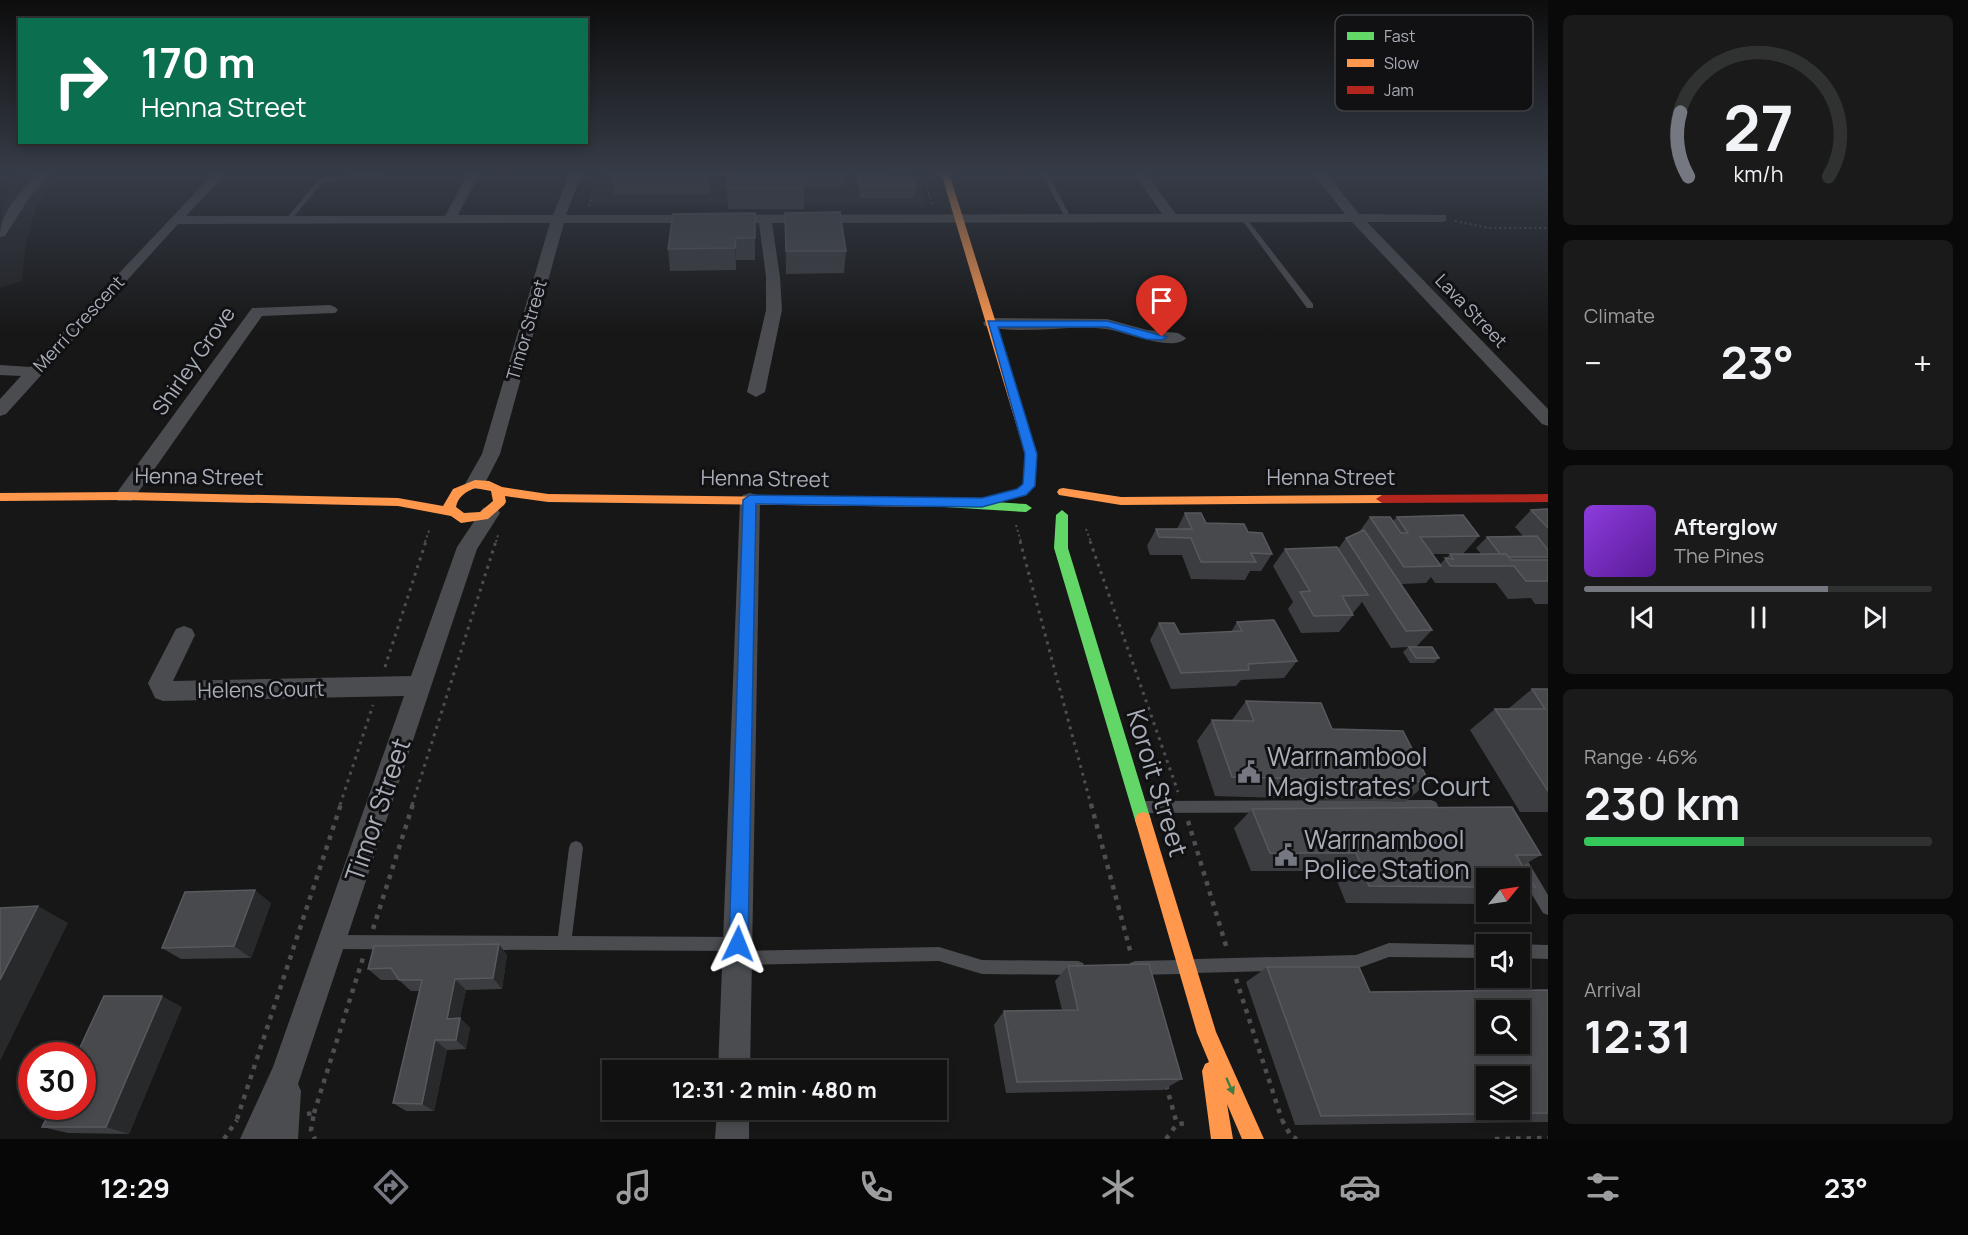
<!DOCTYPE html>
<meta charset="utf-8">
<style>
body{margin:0;font-family:Manrope,sans-serif;background:#1a1a1a;color:#f1f3f6;height:100vh;display:flex;flex-direction:column;font-size:22px;white-space:nowrap}
*{box-sizing:border-box;margin:0}
p{font-size:20px;color:#9c9d9f}
.icon{flex:none;width:33px;height:33px;fill:none;stroke:currentColor;stroke-width:2;stroke-linecap:round;stroke-linejoin:round}
.map{position:relative;flex:1;overflow:hidden}
.drawer{display:flex;flex-direction:column;gap:15px;padding:15px;background:#090909;width:420px}
.drawer>*{flex:none}
.banner{position:absolute;left:18px;top:18px;width:570px;height:126px;border-radius:0px;box-shadow:0 3px 9px #0003,0 0 0 2px #303131;background:#0b6e4f;color:#fff;overflow:hidden}
.needle{width:39px;rotate:60deg}
.buttons{position:absolute;left:1476px;top:868px;display:grid;gap:12px}
.buttons a{display:grid;place-items:center;width:54px;height:54px;border-radius:0px;background:#111;box-shadow:0 3px 9px #0003,0 0 0 2px #303131;font-size:30px}
.speed{position:absolute;left:18px;top:1042px;display:flex;gap:12px;font-size:30px;font-weight:700;text-align:center}
.speed>*{display:grid;place-content:center;width:78px;height:78px;border-radius:50%;background:#111;box-shadow:0 3px 9px #0003,0 0 0 2px #303131;line-height:1}
.speed .limit{border:9px solid #d22;background:#fff;color:#111}
.pin{position:absolute;display:grid;place-items:center;width:51px;height:51px;color:#fff;margin:-62px -26px;border-radius:50% 50% 50% 0;rotate:-45deg;box-shadow:0 0 6px #0007}
.pin .icon{rotate:45deg}
.me{position:absolute;width:66px;margin:-33px;rotate:2deg;stroke-linejoin:round;filter:drop-shadow(0 0 4px #0008)}
.turn{display:flex;align-items:center;gap:21px;height:126px;padding:0 24px;font-size:27px}
.turn .icon{width:78px;height:78px;stroke-width:2.5}
.turn b{display:block;font-size:42px;line-height:51px}
.big{font-size:45px;font-weight:700;line-height:1.1}
.drawer .tile{flex:1;display:flex;flex-direction:column;justify-content:center;gap:9px;min-width:0;padding:0 21px;border-radius:9px;background:#1a1a1a}
.drawer .dial{align-items:center;gap:0}
.dial svg{height:156px;overflow:visible;fill:none;stroke:#303131;stroke-width:7;stroke-linecap:round;text-anchor:middle}
.dial text{fill:#f1f3f6;stroke:none}
.song{display:flex;align-items:center;gap:18px}
.cover{width:72px;height:72px;border-radius:9px;background:linear-gradient(135deg,hsl(270 70% 55%),hsl(270 70% 35%))}
.played{height:6px;border-radius:3px;background:linear-gradient(90deg,#757880 70%,#303131 70%)}
.keys{display:flex;justify-content:space-around;direction:ltr}
.heat{display:flex;justify-content:space-between;align-items:center;font-size:33px;direction:ltr}
.charge{height:9px;border-radius:4px;background:linear-gradient(90deg,#34c759 46%,#303131 0)}
.trip{position:absolute;left:602px;top:1060px;width:345px;height:60px;border-radius:0px;background:#111;box-shadow:0 3px 9px #0003,0 0 0 2px #303131;font-weight:700;line-height:60px;text-align:center}
.menu{display:flex;height:96px;justify-content:space-around;align-items:center;background:#070707;color:#9c9d9f}
.menu .icon{width:42px;height:42px}
.menu .active{color:#757880}
.menu b{font-size:27px;color:#f1f3f6}
main{display:flex;flex:1;min-height:0}
.map>svg:first-child{display:block}
</style>
<main>
<div class="map">
<svg width="1548" height="1139" viewBox="0 0 1548 1139">
<rect width="100%" height="100%" fill="#171717"/>
<g fill="#212124">
<path d="M14 173H57L36 209 26 242 22 281 0 288V218Z"/>
<path d="M598 173H918L926 205H589Z"/>
</g>
<g fill="none" stroke-linecap="round" stroke-linejoin="round">
<g stroke="#4d4e52" stroke-width="2" stroke-dasharray="2 3" stroke-linecap="butt">
<path d="M924 173 932 206"/>
<path d="M589 206 598 173"/>
<path d="M1455 221 1489 228H1548"/>
<path d="M1016 525 1021 542"/>
<path d="M1086 529 1091 542"/>
<path d="M425 542 430 528"/>
<path d="M496 542 498 535"/>
</g>
<g stroke="#4d4e52" stroke-width="3" stroke-dasharray="3 5" stroke-linecap="butt">
<path d="M1020 541 1091 805"/>
<path d="M1090 541 1178 792"/>
<path d="M385 667 426 541"/>
<path d="M340 805 373 705"/>
<path d="M412 805 496 541"/>
</g>
<g stroke="#4d4e52" stroke-width="4.5" stroke-dasharray="4.5 6" stroke-linecap="butt">
<path d="M1091 804 1131 954"/>
<path d="M1188 821 1227 949"/>
<path d="M373 929 413 804"/>
<path d="M1236 979 1282 1120"/>
<path d="M1166 1085 1177 1124"/>
<path d="M314 1113 363 958"/>
<path d="M307 1114 314 1113 311 1130 315 1139"/>
<path d="M237 1119 341 804"/>
<path d="M1282 1120 1291 1136 1297 1139"/>
<path d="M224 1139 237 1120"/>
<path d="M1166 1139 1177 1124 1189 1123"/>
<path d="M1495 1139 1548 1138"/>
</g>
<g fill="#4b4c50" fill-rule="evenodd">
<path d="M365 173H386L383 175 323 182 291 220 286 219 319 179Z"/>
<path d="M1041 173H1047L1072 219 1071 220 1066 219Z"/>
<path d="M1242 218H1246L1313 304V308H1307L1242 220Z"/>
<path d="M1431 800 1436 802 1438 806 1436 810 1431 812 1143 813 1138 811 1136 807 1138 803 1143 801Z"/>
<path d="M576 841 581 843 583 848 572 936 735 937 740 939 742 944 740 949 735 951 332 949 327 947 325 942 327 937 332 935 558 936 569 848 571 843Z"/>
<path d="M1517 849 1522 851 1548 895V915L1543 913 1512 861 1510 856 1512 851Z"/>
<path d="M1389 943 1489 945H1486V958L1389 957 1356 969 1195 973 1190 971 1188 966 1190 961 1195 959 1356 955Z"/>
<path d="M1520 944 1548 945V959L1520 958V945H1517Z"/>
<path d="M939 947 982 960 1078 961 1083 963 1085 968 1083 973 1078 975 982 974 939 961 738 965 733 963 731 958 733 953 738 951Z"/>
<path d="M1180 960 1185 962 1187 967 1185 972 1180 974 1135 975 1130 973 1128 968 1130 963 1135 961Z"/>
</g>
<g fill="#4b4c50" fill-rule="evenodd">
<path d="M38 173H51L29 198 5 236 0 237C0 211 21 192 38 173Z"/>
<path d="M214 173H227L186 216H445L468 173H480L458 215H553L570 173H582L566 215 1162 214 1134 173H1146L1176 214H1345L1313 173H1326L1359 214 1446 215V221L1441 222H1367L1548 409V426L1542 424 1352 222 772 223 780 277 782 310 765 392 756 397 747 392 766 310V277L759 223H564L500 454 482 489H468L465 484 482 454 550 223 178 224 6 414 0 416V399L21 376 0 375V365L30 367Z"/>
<path d="M330 305 335 307 338 310 335 313 262 316 132 501H118L115 496 118 491 252 308Z"/>
<path d="M991 318 1107 319 1147 330 1178 333 1186 338C1174 353 1123 331 1106 329 1068 324 1022 336 985 326L983 323Z"/>
<path d="M750 493 757 495 760 500 750 1071H718L740 500 743 495Z"/>
<path d="M490 506 497 508 500 513 477 549 298 1084 301 1091 298 1139H240L273 1067 404 696 163 701 155 698 148 683 176 629 184 626 192 629 195 635 173 681 411 676 457 547 483 508Z"/>
<path d="M717 1110H749V1139H715Z"/>
</g>
<g fill="#63d668" fill-rule="evenodd">
<path d="M945 499 1026 504 1032 508 1026 512 945 507 939 503Z"/>
<path d="M1062 510 1068 515V548L1151 820 1149 826 1143 828 1137 826 1135 820 1054 548 1056 515Z"/>
</g>
<g fill="#ff974d" fill-rule="evenodd">
<path d="M941 173H949L1037 454 1035 486 1029 490 1023 486 1025 454Z"/>
<path d="M475 480 489 481 502 487 548 494 945 499 951 503 945 507 548 502 505 496 506 502 504 505 488 519 461 523 451 516 398 506 125 500 0 501V493L125 492 398 498 443 506 453 489ZM475 488 491 491 493 501 480 512 464 513 456 507C458 496 466 492 475 488Z"/>
<path d="M1063 488 1121 497 1382 495 1388 499 1382 503 1121 505 1059 495 1057 492 1059 489Z"/>
<path d="M1143 812 1149 814 1151 820 1216 1032 1264 1139H1242L1227 1104 1233 1139H1211L1202 1071 1205 1064 1209 1062 1197 1033 1135 820 1137 814Z"/>
</g>
<path fill="#b3261e" fill-rule="evenodd" d="M1548 494V502L1382 503 1376 499 1382 495Z"/>
</g>
<g fill="#3c3d40">
<path d="M611 173H721V176L710 177 709 194 614 195Z"/>
<path d="M728 173H845L844 187H804V209H728L727 188Z"/>
<path d="M855 173H888V178L916 187 914 198H860Z"/>
<path d="M755 213V260H736V270L670 271 668 249Z"/>
<path d="M785 213 846 251 844 273 786 274Z"/>
<path d="M1531 510H1548V604H1535L1531 598 1508 599 1496 583H1435L1431 577 1426 583 1400 584 1432 630 1416 647 1439 658 1434 663H1410L1403 652 1408 647 1391 648 1362 602 1353 613H1352L1353 615 1339 632 1301 633 1288 609 1293 602 1273 566 1285 549H1338L1346 538 1359 532 1370 517 1393 521 1397 517 1479 536 1463 554H1432L1440 564 1450 554H1481L1476 548 1487 537 1523 536 1515 527Z"/>
<path d="M1185 513 1206 523 1248 532 1272 554 1261 571H1250L1245 580 1191 579 1182 555H1150L1147 546 1156 529H1177Z"/>
<path d="M1237 622 1297 661 1284 678 1241 680 1236 686 1171 689 1150 640 1159 623 1180 634 1231 632Z"/>
<path d="M1532 689H1548V812H1520L1470 730 1495 709H1508Z"/>
<path d="M1246 701 1332 729 1429 782 1405 802 1215 796 1197 741 1212 720H1232Z"/>
<path d="M1252 809 1541 855 1522 866 1535 887 1520 896V879H1486V904L1346 903 1333 871H1251L1234 828Z"/>
<path d="M271 903 251 958 181 959 162 948Z"/>
<path d="M507 955 502 989 466 990 460 1018 470 1028 466 1049 447 1050 434 1111H406L393 1103 419 991H411L399 980H381L368 969Z"/>
<path d="M1068 966 1182 1079 1163 1090 1006 1093 994 1025 1004 1011 1062 1010 1055 981Z"/>
<path d="M1267 967 1370 992 1548 990V1122L1295 1125 1246 982Z"/>
<path d="M182 1007 129 1134 68 1133 42 1127Z"/>
</g>
<g fill="#28292a">
<path d="M708 173H710L709 194Z"/>
<path d="M736 238V270L735 248Z"/>
<path d="M255 890 271 903 251 958 234 946Z"/>
<path d="M38 906 68 923 0 1061V980Z"/>
<path d="M499 944 507 955 502 989 493 978Z"/>
<path d="M455 979 466 990 460 1018 470 1028 466 1049 456 1040 447 1019Z"/>
<path d="M162 996 182 1007 129 1134 106 1127Z"/>
<path d="M435 1040 447 1050 434 1111 422 1104Z"/>
</g>
<g fill="#48494d" stroke="#57595e" stroke-width="1.5" fill-rule="evenodd">
<path d="M728 173H804V188H727Z"/>
<path d="M858 173H879L880 178H913L916 187H861Z"/>
<path d="M840 212 846 251H786L785 213Z"/>
<path d="M755 213V238H736L735 248 668 249 673 214Z"/>
<path d="M1548 509V528L1531 510Z"/>
<path d="M1185 513H1201L1206 523 1244 524 1248 532 1262 533 1272 554 1251 553 1256 562H1201L1191 538 1159 537 1156 529H1192Z"/>
<path d="M1463 515 1479 536 1420 537 1441 566 1404 567 1370 517H1390L1401 533H1408L1397 517Z"/>
<path d="M1364 530 1432 630 1406 631 1346 538Z"/>
<path d="M1537 536 1548 550V557H1509L1506 554H1500L1487 537Z"/>
<path d="M1337 547 1368 595 1342 596 1353 615 1314 616 1300 592 1310 591 1285 549Z"/>
<path d="M1450 554H1506L1511 560H1548V581H1526L1514 566H1450L1445 558 1453 559Z"/>
<path d="M1274 620 1297 661 1248 664 1249 670 1181 673 1159 623H1174L1180 634 1242 631 1237 622Z"/>
<path d="M1409 647H1432L1439 658H1416Z"/>
<path d="M1532 689H1548V791L1495 709H1545Z"/>
<path d="M1246 701 1321 703 1332 729 1403 731 1429 782 1232 777 1212 720 1254 721Z"/>
<path d="M1512 807 1541 855H1516L1535 887H1520V879H1486V887L1369 886 1356 853H1270L1252 809Z"/>
<path d="M255 890 234 946 162 948 185 892Z"/>
<path d="M38 906 0 980V908Z"/>
<path d="M499 944 493 978 455 979 447 1019 460 1018 456 1040H435L422 1104 393 1103 422 980H399L391 968 368 969 374 946Z"/>
<path d="M1149 964 1182 1079 1017 1082 1004 1011 1078 1010 1068 966Z"/>
<path d="M1267 967H1359L1370 992 1548 990V1113L1321 1116ZM1486 1011H1520V1044H1486ZM1486 1077H1520V1110H1486Z"/>
<path d="M104 996H162L106 1127H42L52 1107H82V1056H76Z"/>
</g>
<defs><path id="oneway-solid" d="M-6-.8H1V-3.2L6.5 0L1 3.2V.8H-6Z" transform="scale(1.5)"/></defs>
<use fill="#3e7d42" href="#oneway-solid" transform="translate(1230 1086) rotate(66)"/>
<linearGradient id="sky" x2="0" y2="1"><stop stop-color="#0d0d0d"/><stop offset="0.52" stop-color="#363c47"/><stop offset="1" stop-color="#363c47" stop-opacity="0"/></linearGradient>
<rect width="1548" height="333" fill="url(#sky)"/>
<path fill="#1a73e8" stroke="#114b97" stroke-width="1.5" d="M988 321H1107L1167 337 1162 340 1146 339 1107 327H998L1037 454 1035 486 1026 495 982 507 756 504 748 944 745 951 738 954 732 951 729 944 743 500 750 495 982 498 1017 489 1023 484 1025 454Z"/>
<defs>
<g id="civic-bare" transform="scale(1.8)"><path d="M-.6-6.5H3V-4.5H.6V-3L4-1V1h2V6H-6V1h2V-1L-.6-3ZM-1.2 2.5V6h2.4V2.5Z" fill="#757880" stroke="#111113" stroke-width="2.5" paint-order="stroke"/></g>
</defs>
<g fill-rule="evenodd">
<use href="#civic-bare" x="1249" y="772"/>
<use href="#civic-bare" x="1286" y="855"/>
</g>
<g text-anchor="middle" stroke-width="6" stroke-linejoin="round" paint-order="stroke">
<g font-size="18" fill="#a8adb8" stroke="#111113">
<text transform="translate(1471 311) rotate(46)" y="6">Lava Street</text>
<text transform="translate(79 324) rotate(-47)" y="6">Merri Crescent</text>
<text transform="translate(527 330) rotate(-74)" y="6">Timor Street</text>
</g>
<g font-size="21" fill="#a8adb8" stroke="#111113">
<text transform="translate(194 361) rotate(-55)" y="7">Shirley Grove</text>
<text transform="translate(199 477) rotate(1)" y="7">Henna Street</text>
<text x="1331" y="485">Henna Street</text>
<text transform="translate(765 479) rotate(1)" y="7">Henna Street</text>
<text transform="translate(261 690) rotate(-1)" y="7">Helens Court</text>
</g>
<g font-size="26" fill="#a8adb8" stroke="#111113" text-anchor="start">
<text x="1267" y="766">Warrnambool<tspan x="1267" dy="30">Magistrates' Court</tspan></text>
<text x="1304" y="849">Warrnambool<tspan x="1304" dy="30">Police Station</tspan></text>
</g>
<g font-size="26" fill="#a8adb8" stroke="#111113">
<text transform="translate(1157 783) rotate(73)" y="9">Koroit Street</text>
<text transform="translate(378 810) rotate(-71)" y="9">Timor Street</text>
</g>
</g>
<rect x="1335" y="15" width="198" height="96" rx="9" fill="#111113" stroke="#3e4045" stroke-width="1.5"/>
<rect x="1347" y="32" width="27" height="8" fill="#63d668"/>
<rect x="1347" y="59" width="27" height="8" fill="#ff974d"/>
<rect x="1347" y="86" width="27" height="8" fill="#b3261e"/>
<g font-size="16" fill="#a8adb8">
<text x="1384" y="42">Fast</text>
<text x="1384" y="69">Slow</text>
<text x="1384" y="96">Jam</text>
</g>
</svg>
<div class="buttons">
<a><svg class="needle" viewBox="-14 -14 28 28"><path d="M0-13l5 13h-10z" fill="#e53935"/><path d="M0 13l5-13h-10z" fill="#9c9d9f"/></svg></a>
<a><svg class="icon" aria-label="sound" viewBox="0 0 24 24"><path d="M4 9h4l5-4v14l-5-4H4zM17 9q2 3 0 6"/></svg></a>
<a><svg class="icon" aria-label="search" viewBox="0 0 24 24"><circle cx="10" cy="10" r="6"/><path d="M15 15l6 6"/></svg></a>
<a><svg class="icon" aria-label="layers" viewBox="0 0 24 24"><path d="M12 4l9 5-9 5-9-5zM3 14l9 5 9-5"/></svg></a>
</div>
<div class="speed"><div class="limit">30</div></div>
<div class="pin" style="left:1162px;top:337px;background:#d93025"><svg class="icon" aria-label="arrive" viewBox="0 0 24 24"><path d="M6 21V4h12l-3 4 3 4H6"/></svg></div>
<svg class="me" style="left:738px;top:944px" viewBox="-20 -20 40 40"><path d="M0-17L14 15 0 8-14 15z" fill="#1a73e8" stroke="#fff" stroke-width="4"/></svg>
<div class="trip">12:31 · 2 min · 480 m</div>
<div class="banner">
<div class="turn"><svg class="icon" aria-label="right" viewBox="0 0 24 24"><path d="M7 20v-9h11M14 6l5 5-5 5"/></svg><div><b>170 m</b>Henna Street</div></div>
</div>
</div>
<section class="drawer">
<div class="tile dial"><svg viewBox="0 0 100 80">
<path d="M14 69A42 42 0 1 1 86 69"/>
<path d="M14 69A42 42 0 0 1 10 36" stroke="#757880"/>
<text x="50" y="56" font-size="32" font-weight="700">27</text>
<text x="50" y="72" font-size="11">km/h</text>
</svg></div>
<div class="tile"><p>Climate</p>
<div class="heat"><a>−</a><b class="big">23°</b><a>+</a></div>
</div>
<div class="tile">
<div class="song"><i class="cover"></i><div><b>Afterglow</b><p>The Pines</p></div></div>
<div class="played"></div>
<div class="keys"><svg class="icon" aria-label="previous" viewBox="0 0 24 24"><path d="M18 5L8 12l10 7zM5 5v14"/></svg><svg class="icon" aria-label="pause" viewBox="0 0 24 24"><path d="M8 5v14M16 5v14"/></svg><svg class="icon" aria-label="next" viewBox="0 0 24 24"><path d="M6 5l10 7-10 7zM19 5v14"/></svg></div>
</div>
<div class="tile"><p>Range · 46%</p><b class="big">230 km</b><div class="charge"></div></div>
<div class="tile"><p>Arrival</p><b class="big">12:31</b></div>
</section>
</main>
<nav class="menu">
<b>12:29</b>
<svg class="icon active" aria-label="directions" viewBox="0 0 24 24"><path d="M12 3l9 9-9 9-9-9zM9 14v-3h6M13 9l2 2-2 2"/></svg>
<svg class="icon" aria-label="music" viewBox="0 0 24 24"><path d="M9 18V5l10-2v13"/><circle cx="6" cy="18" r="3"/><circle cx="16" cy="16" r="3"/></svg>
<svg class="icon" aria-label="phone" viewBox="0 0 24 24"><path d="M5 4h4l2 5-3 2q2 4 5 5l2-3 5 2v4C11 20 4 13 5 4z"/></svg>
<svg class="icon" aria-label="climate" viewBox="0 0 24 24"><path d="M12 3v18M4 7l16 10M4 17L20 7"/></svg>
<svg class="icon" aria-label="car" viewBox="0 0 24 24"><path d="M5 17H2v-5l4-1 3-4h7l3 4 3 1v5h-3M9 17h6M6 11h13"/><circle cx="7" cy="17" r="2"/><circle cx="17" cy="17" r="2"/></svg>
<svg class="icon" aria-label="filters" viewBox="0 0 24 24"><path d="M4 7h16M4 17h16"/><circle cx="9" cy="7" r="2"/><circle cx="15" cy="17" r="2"/></svg>
<b>23°</b>
</nav>
